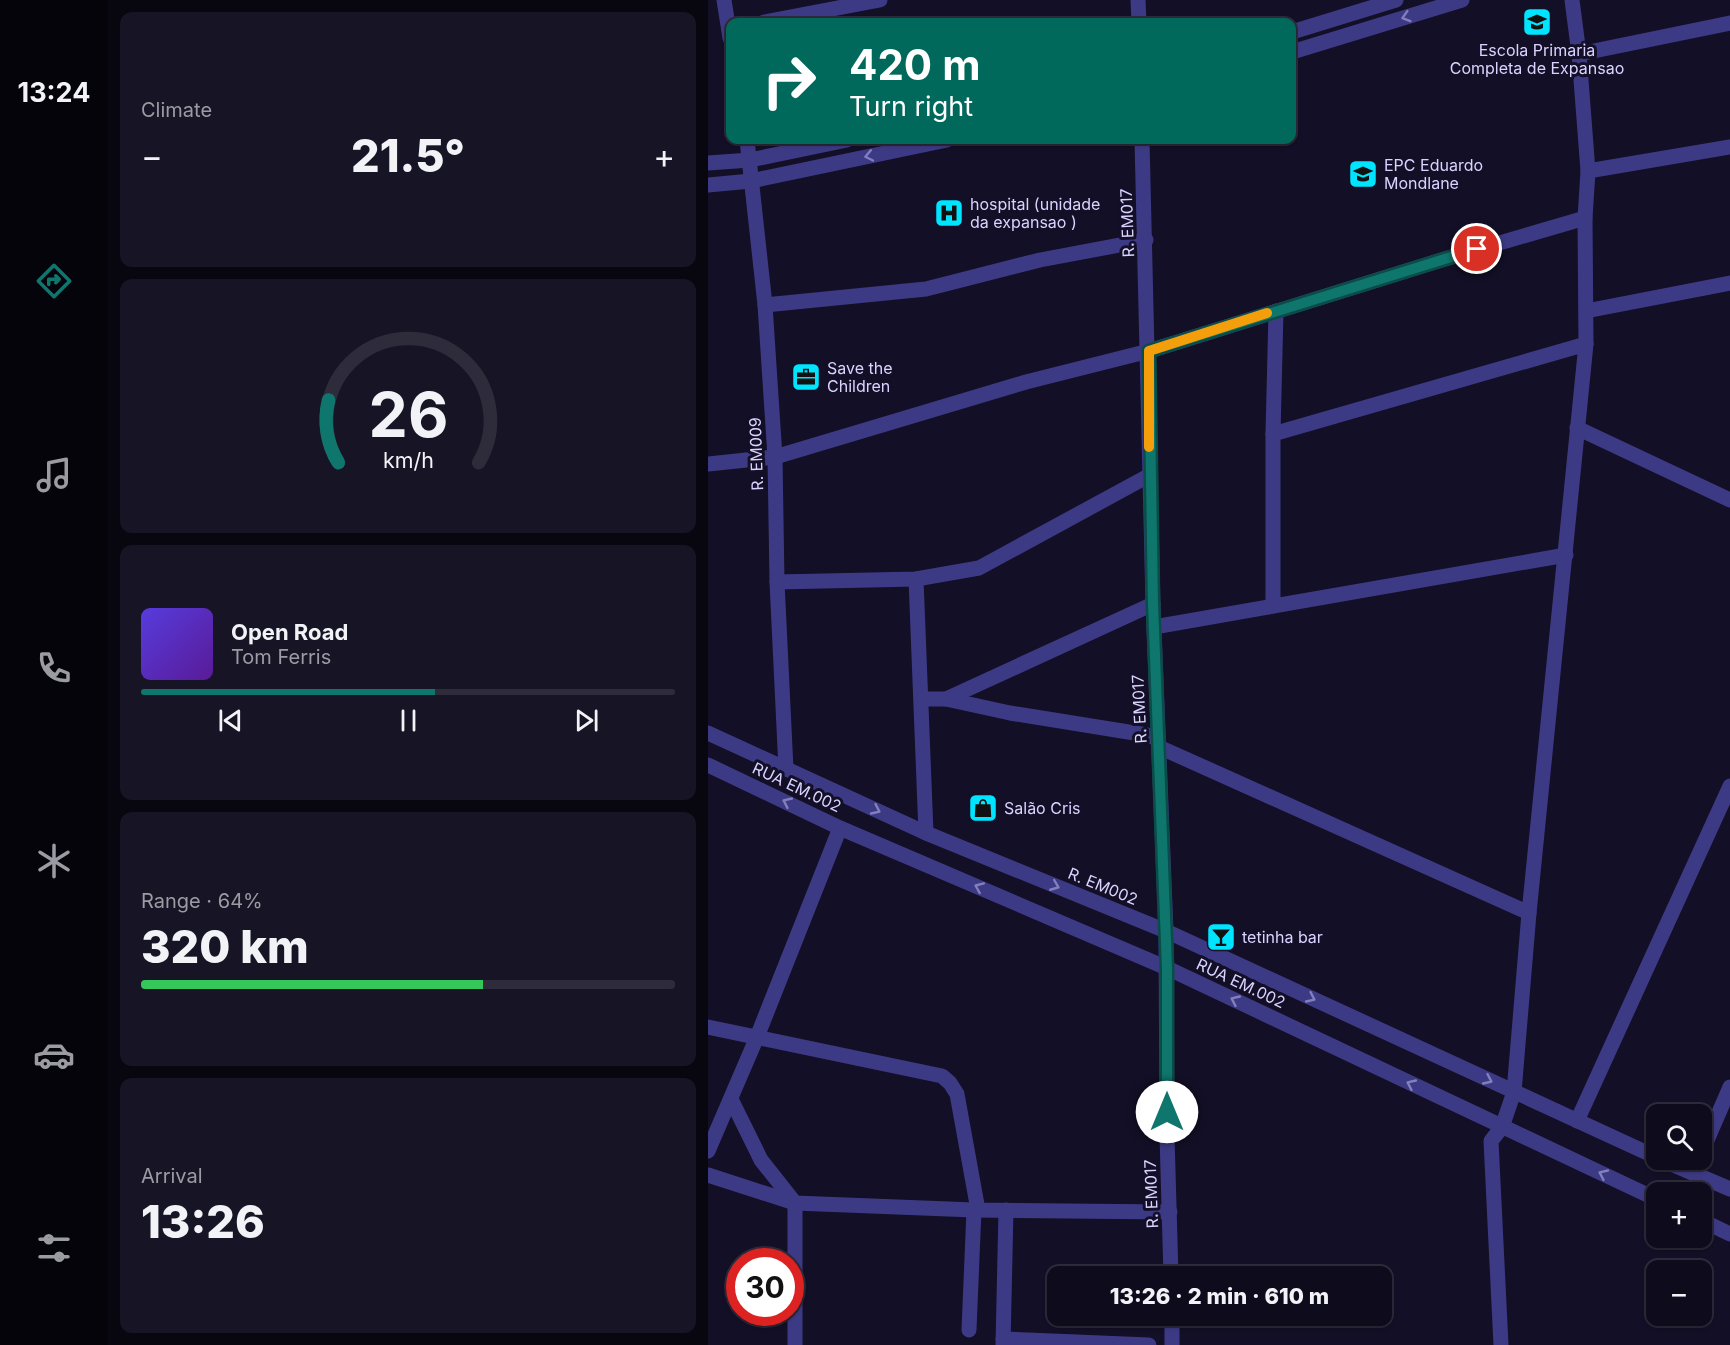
<!DOCTYPE html>
<meta charset="utf-8">
<style>
body{margin:0;font-family:Inter,sans-serif;background:#171425;color:#f1f3f6;height:100vh;display:flex;flex-direction:column;font-size:22px;white-space:nowrap}
*{box-sizing:border-box;margin:0}
p{font-size:20px;color:#9b9ba3}
.icon{flex:none;width:33px;height:33px;fill:none;stroke:currentColor;stroke-width:2;stroke-linecap:round;stroke-linejoin:round}
.map{position:relative;flex:1;overflow:hidden}
.panel{display:flex;flex-direction:column;gap:12px;padding:12px;background:#08060f;width:600px}
.panel>*{flex:none}
.top-card{position:absolute;left:18px;top:18px;width:570px;height:126px;border-radius:12px;box-shadow:0 2px 4px #0004,0 0 0 2px #2e2b3b;background:#00695c;color:#fff;overflow:hidden}
.fabs{position:absolute;left:938px;top:1104px;display:grid;gap:12px}
.fabs a{display:grid;place-items:center;width:66px;height:66px;border-radius:12px;background:#0e0b1c;box-shadow:0 2px 4px #0004,0 0 0 2px #2e2b3b;font-size:30px}
.speed{position:absolute;left:18px;top:1248px;display:flex;gap:12px;font-size:30px;font-weight:700;text-align:center}
.speed>*{display:grid;place-content:center;width:78px;height:78px;border-radius:50%;background:#0e0b1c;box-shadow:0 2px 4px #0004,0 0 0 2px #2e2b3b;line-height:1}
.speed .limit{border:9px solid #d22;background:#fff;color:#111}
.pin{position:absolute;display:grid;place-items:center;width:51px;height:51px;color:#fff;margin:-26px;border:3px solid #fff;border-radius:50%;box-shadow:0 2px 6px #0007}
.me{position:absolute;width:66px;margin:-33px;rotate:0deg;stroke-linejoin:round;filter:drop-shadow(0 0 4px #0008)}
.turn{display:flex;align-items:center;gap:21px;height:126px;padding:0 24px;font-size:27px}
.turn .icon{width:78px;height:78px;stroke-width:2.5}
.turn b{display:block;font-size:42px;line-height:51px}
.big{font-size:45px;font-weight:800;line-height:1.1}
.panel .tile{flex:1;display:flex;flex-direction:column;justify-content:center;gap:9px;min-width:0;padding:0 21px;border-radius:12px;background:#171425}
.panel .dial{align-items:center;gap:0}
.dial svg{height:156px;overflow:visible;fill:none;stroke:#2e2b3b;stroke-width:7;stroke-linecap:round;text-anchor:middle}
.dial text{fill:#f1f3f6;stroke:none}
.song{display:flex;align-items:center;gap:18px}
.cover{width:72px;height:72px;border-radius:9px;background:linear-gradient(135deg,hsl(250 70% 55%),hsl(270 70% 35%))}
.played{height:6px;border-radius:3px;background:linear-gradient(90deg,#0f766e 55%,#2e2b3b 55%)}
.keys{display:flex;justify-content:space-around;direction:ltr}
.heat{display:flex;justify-content:space-between;align-items:center;font-size:33px;direction:ltr}
.charge{height:9px;border-radius:4px;background:linear-gradient(90deg,#34c759 64%,#2e2b3b 0)}
.trip{position:absolute;left:339px;top:1266px;width:345px;height:60px;border-radius:12px;background:#0e0b1c;box-shadow:0 2px 4px #0004,0 0 0 2px #2e2b3b;font-weight:800;line-height:60px;text-align:center}
main{display:flex;flex:1;min-height:0}
.menu{display:flex;flex-direction:column;width:108px;justify-content:space-around;align-items:center;background:#06040b;color:#9b9ba3}
.menu .icon{width:42px;height:42px}
.menu .selected{color:#0f766e}
.menu b{font-size:27px;color:#f1f3f6}
.map>svg:first-child{display:block}
</style>
<main>
<nav class="menu">
<b>13:24</b>
<svg class="icon selected" aria-label="directions" viewBox="0 0 24 24"><path d="M12 3l9 9-9 9-9-9zM9 14v-3h6M13 9l2 2-2 2"/></svg>
<svg class="icon" aria-label="music" viewBox="0 0 24 24"><path d="M9 18V5l10-2v13"/><circle cx="6" cy="18" r="3"/><circle cx="16" cy="16" r="3"/></svg>
<svg class="icon" aria-label="phone" viewBox="0 0 24 24"><path d="M5 4h4l2 5-3 2q2 4 5 5l2-3 5 2v4C11 20 4 13 5 4z"/></svg>
<svg class="icon" aria-label="climate" viewBox="0 0 24 24"><path d="M12 3v18M4 7l16 10M4 17L20 7"/></svg>
<svg class="icon" aria-label="car" viewBox="0 0 24 24"><path d="M5 17H2v-5l4-1 3-4h7l3 4 3 1v5h-3M9 17h6M6 11h13"/><circle cx="7" cy="17" r="2"/><circle cx="17" cy="17" r="2"/></svg>
<svg class="icon" aria-label="filters" viewBox="0 0 24 24"><path d="M4 7h16M4 17h16"/><circle cx="9" cy="7" r="2"/><circle cx="15" cy="17" r="2"/></svg>
</nav>
<section class="panel">
<div class="tile"><p>Climate</p>
<div class="heat"><a>−</a><b class="big">21.5°</b><a>+</a></div>
</div>
<div class="tile dial"><svg viewBox="0 0 100 80">
<path d="M14 69A42 42 0 1 1 86 69"/>
<path d="M14 69A42 42 0 0 1 9 37" stroke="#0f766e"/>
<text x="50" y="56" font-size="32" font-weight="700">26</text>
<text x="50" y="72" font-size="11">km/h</text>
</svg></div>
<div class="tile">
<div class="song"><i class="cover"></i><div><b>Open Road</b><p>Tom Ferris</p></div></div>
<div class="played"></div>
<div class="keys"><svg class="icon" aria-label="previous" viewBox="0 0 24 24"><path d="M18 5L8 12l10 7zM5 5v14"/></svg><svg class="icon" aria-label="pause" viewBox="0 0 24 24"><path d="M8 5v14M16 5v14"/></svg><svg class="icon" aria-label="next" viewBox="0 0 24 24"><path d="M6 5l10 7-10 7zM19 5v14"/></svg></div>
</div>
<div class="tile"><p>Range · 64%</p><b class="big">320 km</b><div class="charge"></div></div>
<div class="tile"><p>Arrival</p><b class="big">13:26</b></div>
</section>
<div class="map">
<svg width="1022" height="1345" viewBox="0 0 1022 1345">
<rect width="100%" height="100%" fill="#130f26"/>
<g fill="none" stroke-linecap="round" stroke-linejoin="round">
<g stroke="#3d3a85" stroke-width="15">
<path d="M16 0 22 38"/>
<path d="M430 0 431 22"/>
<path d="M56 22 172 0"/>
<path d="M584 32 688 0"/>
<path d="M584 52 754 0"/>
<path d="M871 54 1022 23"/>
<path d="M39 140 57 305 67 457 69 582 78 769"/>
<path d="M434 140 445 604 458 931 459 1136 463 1276"/>
<path d="M0 163 42 160 139 140"/>
<path d="M880 171 1022 147"/>
<path d="M0 185 43 181 239 140"/>
<path d="M57 305 218 289 332 260 438 240"/>
<path d="M878 311 1022 283"/>
<path d="M869 428 1022 500"/>
<path d="M565 434 878 344"/>
<path d="M0 464 67 457 318 382 441 351 730 261 877 218"/>
<path d="M208 579 218 833"/>
<path d="M69 582 208 579 271 568 442 475"/>
<path d="M565 606V434L568 311"/>
<path d="M446 627 858 555"/>
<path d="M213 699H238L445 604"/>
<path d="M238 699 302 713 439 735 450 739"/>
<path d="M0 733 218 833 458 931 948 1157"/>
<path d="M451 747 821 913"/>
<path d="M0 765 132 828 459 968 948 1199"/>
<path d="M0 1027 234 1076 242 1083 249 1094 270 1210"/>
<path d="M23 1099 53 1160 87 1203V1345"/>
<path d="M869 1121 1022 786"/>
<path d="M0 1151 49 1037 132 828"/>
<path d="M993 1154 1022 1087"/>
<path d="M954 1160 1022 1189"/>
<path d="M0 1175 87 1203 266 1210 462 1212"/>
<path d="M993 1220 1022 1234"/>
<path d="M464 1316V1345"/>
<path d="M261 1330 266 1210"/>
<path d="M295 1339 441 1345"/>
<path d="M295 1345 298 1210"/>
<path d="M793 1345 783 1141 794 1127 806 1092 821 913 878 344 877 218 880 171 871 54 864 0"/>
</g>
</g>
<defs><path id="oneway-chevron" d="M-2-3.5L2.5 0L-2 3.5" fill="none" stroke-width="1.6" stroke-linecap="round" stroke-linejoin="round" transform="scale(1.5)"/></defs>
<g stroke="#837fbc">
<use href="#oneway-chevron" transform="translate(698 17) rotate(163)"/>
<use href="#oneway-chevron" transform="translate(161 156) rotate(168)"/>
<use href="#oneway-chevron" transform="translate(79 802) rotate(-155)"/>
<use href="#oneway-chevron" transform="translate(168 810) rotate(25)"/>
<use href="#oneway-chevron" transform="translate(347 886) rotate(22)"/>
<use href="#oneway-chevron" transform="translate(271 887) rotate(-157)"/>
<use href="#oneway-chevron" transform="translate(603 998) rotate(25)"/>
<use href="#oneway-chevron" transform="translate(527 1000) rotate(-155)"/>
<use href="#oneway-chevron" transform="translate(780 1080) rotate(25)"/>
<use href="#oneway-chevron" transform="translate(703 1084) rotate(-155)"/>
<use href="#oneway-chevron" transform="translate(895 1174) rotate(-155)"/>
</g>
<g fill="none" stroke-linecap="round" stroke-linejoin="round">
<g stroke="#0a4d48" stroke-width="15">
<path id="route" d="M459 1112V968L445 604 441 351 769 249"/>
</g>
<use href="#route" stroke="#0f766e" stroke-width="10"/>
<path stroke="#f59e0b" stroke-width="10" d="M441 447V351L559 313"/>
</g>
<defs>
<g id="school-square" transform="scale(1.5)"><rect x="-9" y="-9" width="18" height="18" rx="4" fill="#00e5ff" stroke="#130f26"/><path d="M0-5L7-2L0 1L-7-2ZM-4 1L0 2.5L4 1V4Q0 6-4 4Z" fill="#111"/></g>
<g id="hospital-square" transform="scale(1.5)"><rect x="-9" y="-9" width="18" height="18" rx="4" fill="#00e5ff" stroke="#130f26"/><path d="M-5-5h3v3.5h4V-5h3V5h-3V1.5h-4V5h-3Z" fill="#111"/></g>
<g id="office-square" transform="scale(1.5)"><rect x="-9" y="-9" width="18" height="18" rx="4" fill="#00e5ff" stroke="#130f26"/><path d="M-6-3h4V-5.5h4V-3h4V5H-6ZM-1-4.5V-3h2v-1.5ZM-6 0V1H6V0Z" fill="#111"/></g>
<g id="shop-square" transform="scale(1.5)"><rect x="-9" y="-9" width="18" height="18" rx="4" fill="#00e5ff" stroke="#130f26"/><path d="M-5-2.5h2.3a2.7 3.5 0 0 1 5.4 0H5L5.5 6h-11ZM-1.5-2.5h3a1.5 2.3 0 0 0-3 0Z" fill="#111"/></g>
<g id="bar-square" transform="scale(1.5)"><rect x="-9" y="-9" width="18" height="18" rx="4" fill="#00e5ff" stroke="#130f26"/><path d="M-6-5H6L.8 .8V4.5H3.5V6h-7V4.5H-.8V.8Z" fill="#111"/></g>
</defs>
<g fill-rule="evenodd">
<use href="#school-square" x="829" y="22"/>
<use href="#school-square" x="655" y="174"/>
<use href="#hospital-square" x="241" y="213"/>
<use href="#office-square" x="98" y="377"/>
<use href="#shop-square" x="275" y="808"/>
<use href="#bar-square" x="513" y="937"/>
</g>
<g text-anchor="middle" stroke-width="6" stroke-linejoin="round" paint-order="stroke">
<g font-size="16" fill="#d9d4ff" stroke="#130f26" text-anchor="start">
<text x="829" y="56" text-anchor="middle">Escola Primaria<tspan x="829" dy="18">Completa de Expansao</tspan></text>
<text x="676" y="171">EPC Eduardo<tspan x="676" dy="18">Mondlane</tspan></text>
<text x="262" y="210">hospital (unidade<tspan x="262" dy="18">da expansao )</tspan></text>
<text x="119" y="374">Save the<tspan x="119" dy="18">Children</tspan></text>
<text x="296" y="814">Salão Cris</text>
<text x="534" y="943">tetinha bar</text>
</g>
<g font-size="16" fill="#d9d4ff" stroke="#130f26">
<text transform="translate(419 223) rotate(-92)" y="6">R. EM017</text>
<text transform="translate(48 454) rotate(-92)" y="6">R. EM009</text>
<text transform="translate(431 709) rotate(-93)" y="6">R. EM017</text>
<text transform="translate(89 787) rotate(25)" y="6">RUA EM.002</text>
<text transform="translate(395 886) rotate(22)" y="6">R. EM002</text>
<text transform="translate(533 983) rotate(25)" y="6">RUA EM.002</text>
<text transform="translate(443 1194) rotate(-92)" y="6">R. EM017</text>
</g>
</g>
</svg>
<div class="fabs">
<a><svg class="icon" aria-label="search" viewBox="0 0 24 24"><circle cx="10" cy="10" r="6"/><path d="M15 15l6 6"/></svg></a>
<a>+</a>
<a>−</a>
</div>
<div class="speed"><div class="limit">30</div></div>
<div class="pin" style="left:769px;top:249px;background:#d93025"><svg class="icon" aria-label="arrive" viewBox="0 0 24 24"><path d="M6 21V4h12l-3 4 3 4H6"/></svg></div>
<svg class="me" style="left:459px;top:1112px" viewBox="-20 -20 40 40"><circle r="19" fill="#fff"/><path d="M0-13L10 11 0 6-10 11z" fill="#0f766e"/></svg>
<div class="trip">13:26 · 2 min · 610 m</div>
<div class="top-card">
<div class="turn"><svg class="icon" aria-label="right" viewBox="0 0 24 24"><path d="M7 20v-9h11M14 6l5 5-5 5"/></svg><div><b>420 m</b>Turn right</div></div>
</div>
</div>
</main>
